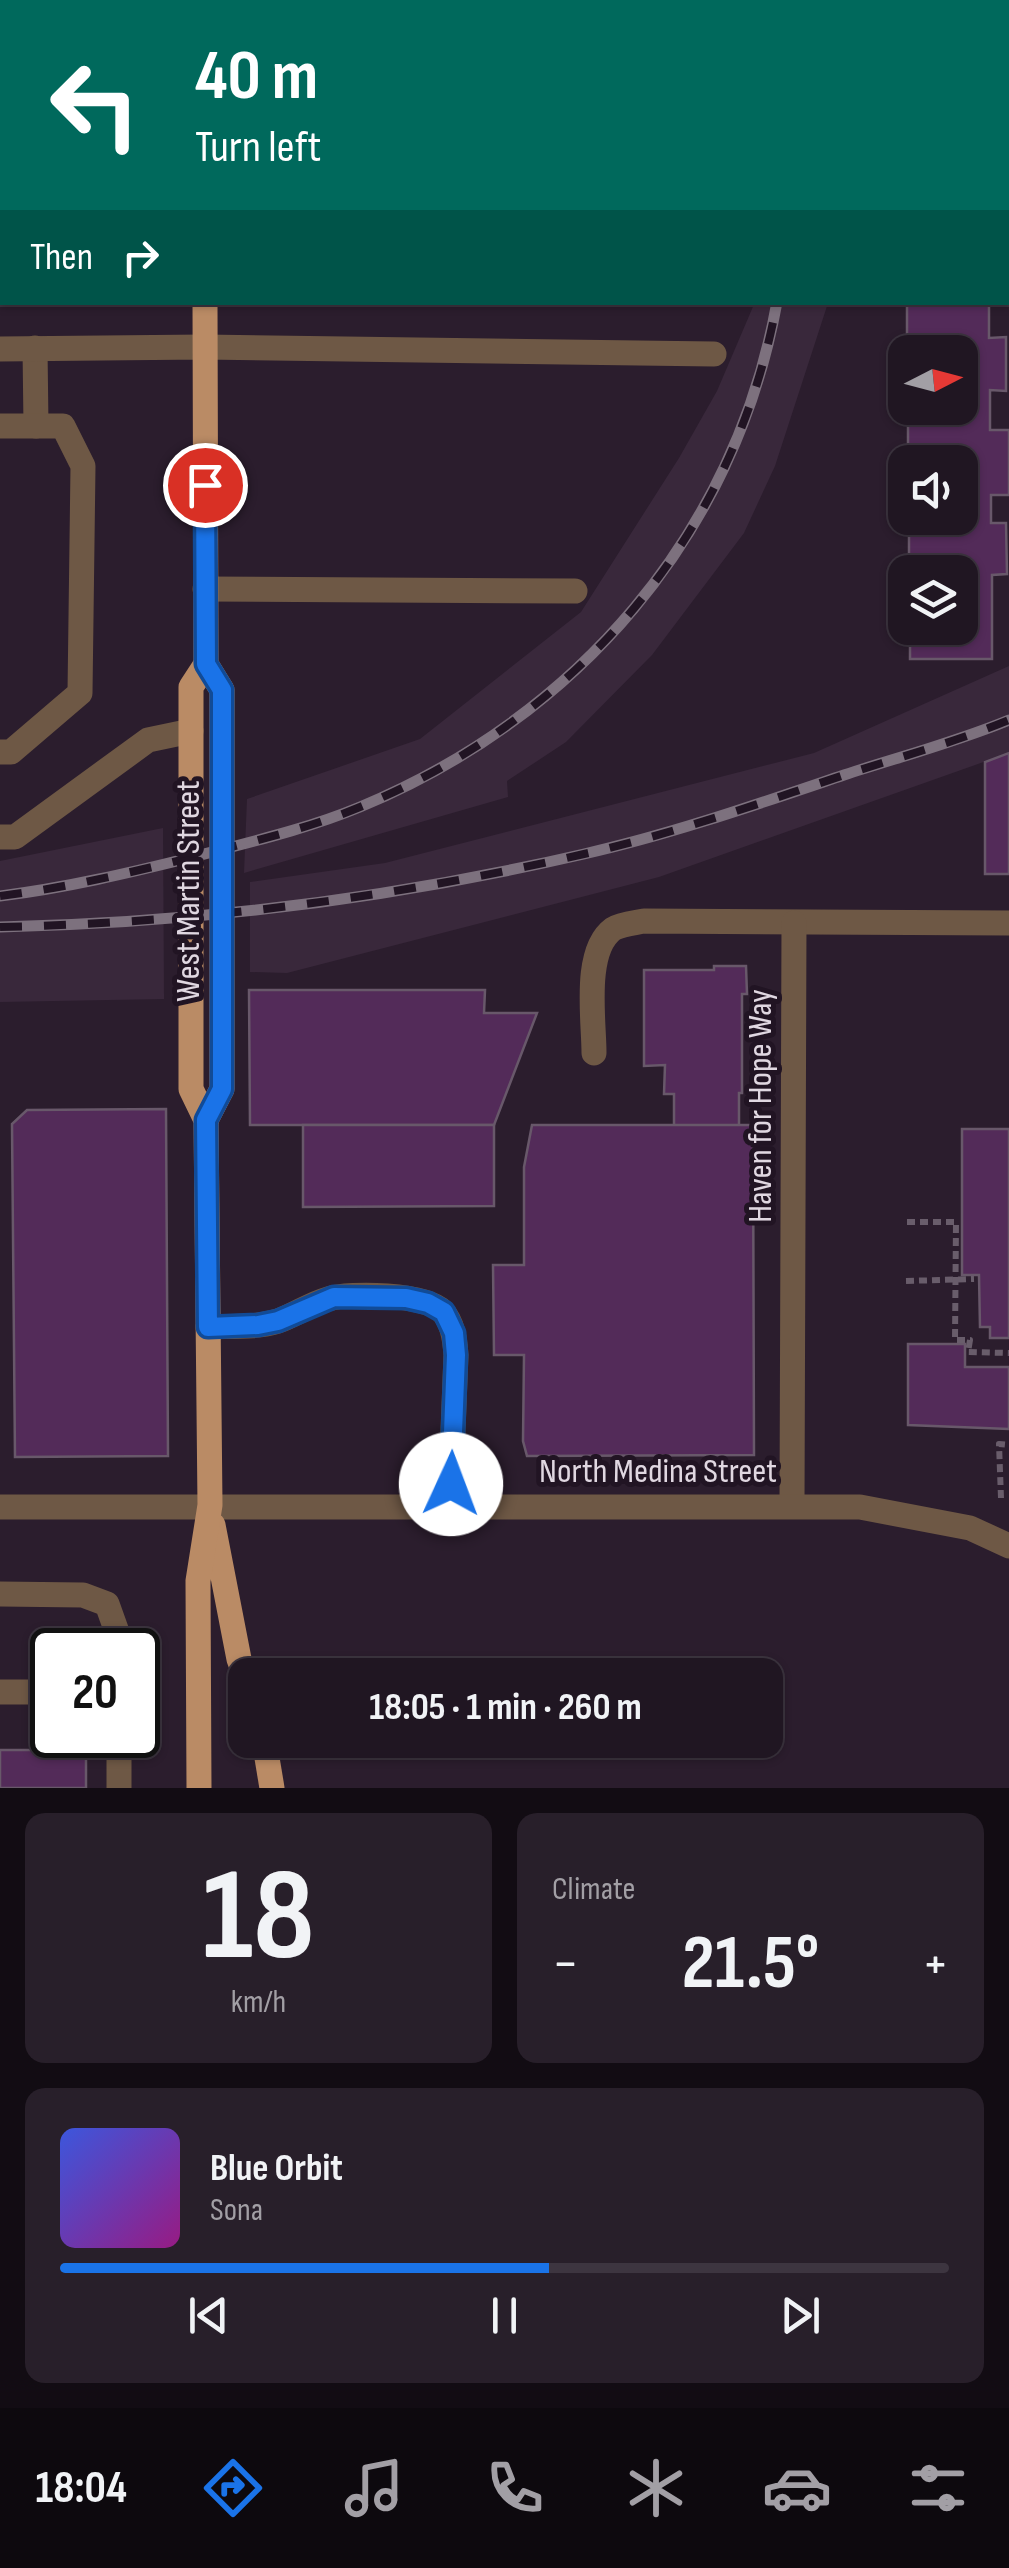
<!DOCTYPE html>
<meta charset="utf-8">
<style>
body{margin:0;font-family:"Sofia Sans Condensed",sans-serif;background:#281f2a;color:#f1f3f6;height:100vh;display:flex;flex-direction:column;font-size:38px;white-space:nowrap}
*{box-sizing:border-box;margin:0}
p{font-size:32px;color:#a29fa5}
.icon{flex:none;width:55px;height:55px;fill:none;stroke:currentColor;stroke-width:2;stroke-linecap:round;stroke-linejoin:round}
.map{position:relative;height:1788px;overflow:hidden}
.sheet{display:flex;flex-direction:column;gap:25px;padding:25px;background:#120c13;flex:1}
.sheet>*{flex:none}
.hud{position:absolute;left:0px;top:0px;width:1010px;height:305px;box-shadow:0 2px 8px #0004,0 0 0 2px #3d3540;background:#00695c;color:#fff;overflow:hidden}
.needle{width:65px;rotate:84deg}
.fabs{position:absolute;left:888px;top:335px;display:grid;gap:20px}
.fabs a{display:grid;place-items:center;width:90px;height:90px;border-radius:20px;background:#201622;box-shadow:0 2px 8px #0004,0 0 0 2px #3d3540;font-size:50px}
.speed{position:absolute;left:30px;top:1628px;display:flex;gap:20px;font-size:50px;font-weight:700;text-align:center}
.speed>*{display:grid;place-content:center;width:130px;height:130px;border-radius:50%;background:#201622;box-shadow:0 2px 8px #0004,0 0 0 2px #3d3540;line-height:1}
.speed .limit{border:5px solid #111;border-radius:15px;background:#fff;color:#111}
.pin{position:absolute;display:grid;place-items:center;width:85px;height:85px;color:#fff;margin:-42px;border:5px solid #fff;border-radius:50%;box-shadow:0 2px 10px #0007}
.me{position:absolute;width:110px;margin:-55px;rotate:2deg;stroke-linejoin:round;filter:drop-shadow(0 0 8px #0008)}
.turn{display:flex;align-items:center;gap:35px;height:210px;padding:0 30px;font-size:45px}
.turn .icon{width:130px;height:130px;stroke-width:2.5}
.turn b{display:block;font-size:70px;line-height:85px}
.then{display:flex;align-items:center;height:95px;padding:0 30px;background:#0003;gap:20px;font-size:38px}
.big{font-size:75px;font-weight:700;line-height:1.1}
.sheet .tile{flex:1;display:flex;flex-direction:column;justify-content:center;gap:15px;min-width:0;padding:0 35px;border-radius:20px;background:#281f2a}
.sheet .dial{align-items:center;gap:0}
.dial b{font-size:130px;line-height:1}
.song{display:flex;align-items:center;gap:30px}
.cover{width:120px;height:120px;border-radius:15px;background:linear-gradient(135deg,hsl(230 70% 55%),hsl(310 70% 35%))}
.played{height:10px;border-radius:5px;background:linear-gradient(90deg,#1a73e8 55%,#3d3540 55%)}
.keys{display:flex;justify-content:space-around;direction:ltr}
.heat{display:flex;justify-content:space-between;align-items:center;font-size:55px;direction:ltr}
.sheet .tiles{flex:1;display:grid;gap:25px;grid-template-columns:1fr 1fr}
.tile:last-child{grid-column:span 2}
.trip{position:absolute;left:228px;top:1658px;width:555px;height:100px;border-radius:20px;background:#201622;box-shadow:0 2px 8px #0004,0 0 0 2px #3d3540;font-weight:700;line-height:100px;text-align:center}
.tabs{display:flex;height:160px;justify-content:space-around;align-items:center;background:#0d090e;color:#a29fa5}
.tabs .icon{width:70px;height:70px}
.tabs .selected{color:#1a73e8}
.tabs b{font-size:45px;color:#f1f3f6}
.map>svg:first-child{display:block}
</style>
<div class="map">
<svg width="1009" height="1788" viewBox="0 0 1009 1788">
<rect width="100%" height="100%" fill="#2b1d2d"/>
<g fill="#39283b">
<path d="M755 302 828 303 775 466 744 533 652 655 566 742 507 781 508 797 244 873 247 799 420 739 581 612 679 458 717 391Z"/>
<path d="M1009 666V753L659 877 287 973 250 972V882L385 863 814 753Z"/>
<path d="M163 828 164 999 0 1002V861Z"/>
</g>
<g fill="#532b59" stroke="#68586a" stroke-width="2.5">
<path d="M0 0H121L2 2V146Z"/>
<path d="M1008 94H1009L1008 295Z"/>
<path d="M907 302H989V338L1006 337V391L990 390V430H1009V495H991V523H1006L1007 574 992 575V659H910V628H960V572H909V518H960V462H908V408H960V352H907Z"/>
<path d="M1009 753V874H985V762Z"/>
<path d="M714 966H746L747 994H742V1093H739V1126H674V1094H664L665 1065 644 1066V970H714Z"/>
<path d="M249 990H485L484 1013H537L494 1125H250Z"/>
<path d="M166 1109 168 1456 15 1457 12 1124 27 1110Z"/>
<path d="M303 1125H494V1206L303 1207Z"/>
<path d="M532 1125H753L754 1455 527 1456 523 1441 524 1355H494L493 1265H524V1167Z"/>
<path d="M962 1129H1009V1338H990V1327H980L979 1275H962Z"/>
<path d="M908 1344H965V1367H1009V1429L908 1425Z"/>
<rect x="0" y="1750" width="86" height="38"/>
</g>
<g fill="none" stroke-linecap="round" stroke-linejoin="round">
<g stroke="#695d6b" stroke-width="6" stroke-dasharray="8 5" stroke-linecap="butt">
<path d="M907 1222H956L955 1340H970L968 1352 1009 1353"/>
<path d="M906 1281 974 1279"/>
<path d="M1001 1498 999 1444 1009 1445"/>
</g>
<g stroke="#6e5845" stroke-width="25">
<path d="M292 2V0"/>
<path d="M935 2V0"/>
<path d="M35 348 36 426"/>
<path d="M0 349 204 347 714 354"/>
<path d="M0 426H63L83 466 80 693 11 752H0"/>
<path d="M205 589 575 591"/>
<path d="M0 837H15L148 740 191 731"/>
<path d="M594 1053C594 1020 583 951 613 929 621 924 634 923 644 921L1009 923"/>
<path d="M208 1327C231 1326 256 1328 278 1321 295 1315 310 1304 328 1299 351 1292 425 1294 442 1311 453 1322 455 1340 456 1355L450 1505"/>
<path d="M792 1505 794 923"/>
<path d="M0 1507H860L970 1528 1009 1546"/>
<path d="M0 1594 83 1595 107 1604 117 1632V1650"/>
<path d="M0 1692H52"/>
<path d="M119 1735V1788"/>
</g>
<g stroke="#ba8b65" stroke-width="25">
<path d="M205 2V0"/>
<path d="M205 302 206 664 222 690V1089L206 1120"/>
<path d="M213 1525 239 1659 245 1675"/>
<path d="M264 1740 272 1788"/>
<path d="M199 1788 198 1581 210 1505 206 1120 191 1089V687L206 664"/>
</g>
<g stroke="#7d717e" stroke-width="11">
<g id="rail">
<path d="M806 2 807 0"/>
<path d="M0 896C65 888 129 873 193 857 250 842 307 829 360 807 577 717 735 535 777 302"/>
<path d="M0 927C196 923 393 898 584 854 672 834 758 804 844 775 899 757 956 742 1009 720"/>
</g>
</g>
<use href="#rail" stroke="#211423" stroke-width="8" stroke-dasharray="22" stroke-linecap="butt"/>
</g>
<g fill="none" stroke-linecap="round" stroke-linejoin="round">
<g stroke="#114b97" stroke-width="25">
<path id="route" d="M205 485 206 664 222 690V1089L206 1120 208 1327 258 1325 278 1321 334 1297 406 1298 428 1303 444 1312 454 1333 456 1355 451 1484"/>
</g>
<use href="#route" stroke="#1a73e8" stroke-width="18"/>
</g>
<g text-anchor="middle" stroke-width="10" stroke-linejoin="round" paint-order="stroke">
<g font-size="35" fill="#e0d7e1" stroke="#211423">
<text transform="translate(187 891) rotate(-90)" y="12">West Martin Street</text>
<text transform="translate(759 1106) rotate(-90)" y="12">Haven for Hope Way</text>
<text x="658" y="1482">North Medina Street</text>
</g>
</g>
</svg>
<div class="fabs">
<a><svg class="needle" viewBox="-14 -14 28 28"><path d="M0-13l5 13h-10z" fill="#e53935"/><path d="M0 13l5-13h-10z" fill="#a29fa5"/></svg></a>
<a><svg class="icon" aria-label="sound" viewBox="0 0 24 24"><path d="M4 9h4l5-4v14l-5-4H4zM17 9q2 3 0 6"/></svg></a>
<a><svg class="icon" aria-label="layers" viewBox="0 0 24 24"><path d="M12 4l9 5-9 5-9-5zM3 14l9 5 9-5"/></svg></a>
</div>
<div class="speed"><div class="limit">20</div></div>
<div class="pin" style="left:205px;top:485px;background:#d93025"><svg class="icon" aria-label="arrive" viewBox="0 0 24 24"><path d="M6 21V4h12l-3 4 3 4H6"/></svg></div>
<svg class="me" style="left:451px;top:1484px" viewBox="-20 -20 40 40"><circle r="19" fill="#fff"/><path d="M0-13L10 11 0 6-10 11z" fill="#1a73e8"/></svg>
<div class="trip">18:05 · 1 min · 260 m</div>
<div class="hud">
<div class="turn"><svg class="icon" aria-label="left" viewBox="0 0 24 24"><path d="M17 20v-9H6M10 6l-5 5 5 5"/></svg><div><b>40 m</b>Turn left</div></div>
<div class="then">Then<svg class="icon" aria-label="right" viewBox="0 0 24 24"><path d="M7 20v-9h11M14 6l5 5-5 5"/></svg></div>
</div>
</div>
<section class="sheet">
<div class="tiles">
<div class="tile dial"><b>18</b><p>km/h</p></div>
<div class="tile"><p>Climate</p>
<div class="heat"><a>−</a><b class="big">21.5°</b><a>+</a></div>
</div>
<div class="tile">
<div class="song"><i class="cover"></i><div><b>Blue Orbit</b><p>Sona</p></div></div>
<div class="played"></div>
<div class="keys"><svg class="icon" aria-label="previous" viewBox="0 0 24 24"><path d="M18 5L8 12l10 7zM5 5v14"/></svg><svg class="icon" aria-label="pause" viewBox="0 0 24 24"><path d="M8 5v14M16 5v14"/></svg><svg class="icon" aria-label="next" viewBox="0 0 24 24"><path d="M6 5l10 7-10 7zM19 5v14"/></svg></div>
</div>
</div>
</section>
<nav class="tabs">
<b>18:04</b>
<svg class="icon selected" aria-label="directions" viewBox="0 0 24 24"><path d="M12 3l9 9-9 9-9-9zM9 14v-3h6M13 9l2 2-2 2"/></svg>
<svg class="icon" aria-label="music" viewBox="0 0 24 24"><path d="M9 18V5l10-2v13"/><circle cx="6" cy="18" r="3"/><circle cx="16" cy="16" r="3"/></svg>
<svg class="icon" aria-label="phone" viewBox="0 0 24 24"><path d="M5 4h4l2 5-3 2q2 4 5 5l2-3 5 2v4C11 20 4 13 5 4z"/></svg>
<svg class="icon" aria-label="climate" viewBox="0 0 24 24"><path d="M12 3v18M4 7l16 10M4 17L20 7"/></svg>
<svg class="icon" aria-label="car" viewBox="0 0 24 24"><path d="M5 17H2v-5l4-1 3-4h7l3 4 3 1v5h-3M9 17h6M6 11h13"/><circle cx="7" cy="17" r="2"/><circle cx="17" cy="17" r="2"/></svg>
<svg class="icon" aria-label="filters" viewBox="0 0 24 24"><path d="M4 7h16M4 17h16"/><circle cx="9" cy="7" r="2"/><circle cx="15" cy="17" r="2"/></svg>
</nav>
